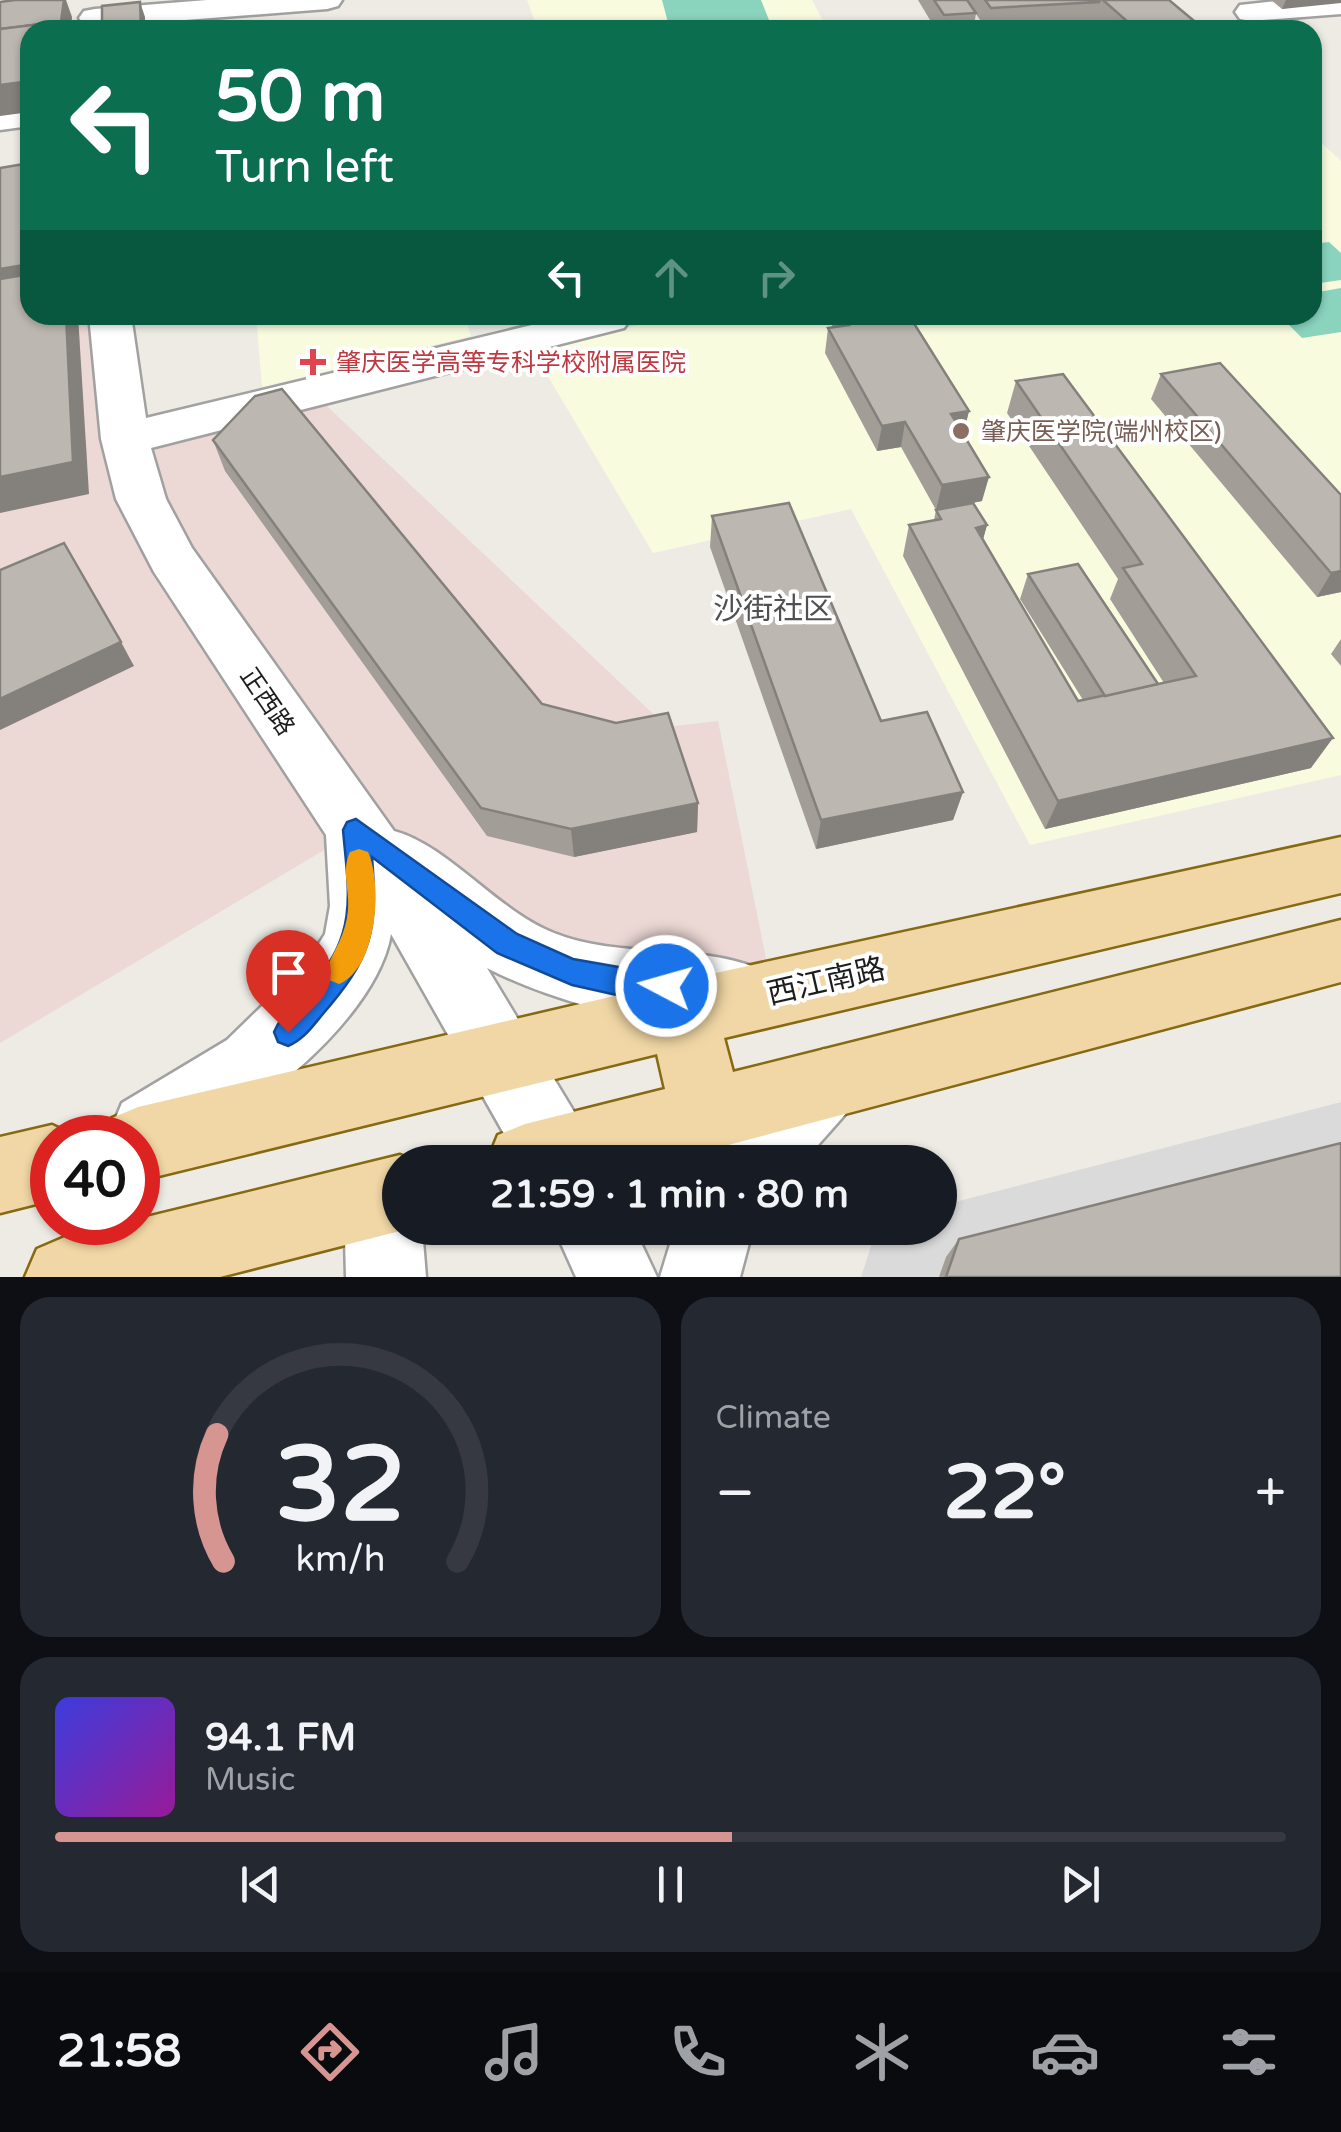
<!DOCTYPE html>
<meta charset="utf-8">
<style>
body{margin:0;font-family:"Varela Round","Noto Sans SC",sans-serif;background:#242831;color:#f1f3f6;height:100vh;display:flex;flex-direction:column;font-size:38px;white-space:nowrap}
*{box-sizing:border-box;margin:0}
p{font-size:32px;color:#9ea1a6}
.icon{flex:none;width:55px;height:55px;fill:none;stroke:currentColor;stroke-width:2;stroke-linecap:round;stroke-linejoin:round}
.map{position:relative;height:1277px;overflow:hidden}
.panel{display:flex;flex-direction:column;gap:20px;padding:20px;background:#0d0f14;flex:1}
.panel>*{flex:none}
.banner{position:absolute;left:20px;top:20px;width:1302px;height:305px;border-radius:30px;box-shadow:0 2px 8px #0004;background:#0b6e4f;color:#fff;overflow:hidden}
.speed{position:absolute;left:30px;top:1115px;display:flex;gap:20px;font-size:50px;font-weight:700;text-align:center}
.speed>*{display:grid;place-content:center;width:130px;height:130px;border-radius:50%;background:#171b24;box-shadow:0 2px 8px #0004;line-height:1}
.speed .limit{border:15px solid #d22;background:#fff;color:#111}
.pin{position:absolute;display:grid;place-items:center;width:85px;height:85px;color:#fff;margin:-102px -42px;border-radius:50% 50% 50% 0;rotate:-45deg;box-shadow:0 0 10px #0007}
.pin .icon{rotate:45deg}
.me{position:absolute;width:110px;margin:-55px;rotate:276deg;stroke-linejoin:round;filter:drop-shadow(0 0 8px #0008)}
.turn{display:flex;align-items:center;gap:35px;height:210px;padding:0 30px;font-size:45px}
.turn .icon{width:130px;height:130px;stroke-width:2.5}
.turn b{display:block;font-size:70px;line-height:85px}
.lanes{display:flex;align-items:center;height:95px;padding:0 30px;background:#0003;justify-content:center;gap:50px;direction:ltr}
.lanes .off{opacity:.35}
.big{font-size:75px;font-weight:800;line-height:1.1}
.panel .widget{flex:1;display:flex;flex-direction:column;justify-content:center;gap:15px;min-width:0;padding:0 35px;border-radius:30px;background:#242831}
.panel .dial{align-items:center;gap:0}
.dial svg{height:260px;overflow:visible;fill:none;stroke:#363941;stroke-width:7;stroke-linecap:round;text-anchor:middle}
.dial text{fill:#f1f3f6;stroke:none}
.song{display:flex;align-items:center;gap:30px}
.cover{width:120px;height:120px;border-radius:15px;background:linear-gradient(135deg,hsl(240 70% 55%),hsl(300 70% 35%))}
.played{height:10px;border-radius:5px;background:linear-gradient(90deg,#d69591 55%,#363941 55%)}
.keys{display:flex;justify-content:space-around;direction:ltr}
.heat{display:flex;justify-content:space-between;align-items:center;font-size:55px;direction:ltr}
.panel .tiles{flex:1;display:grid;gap:20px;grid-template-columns:1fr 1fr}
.widget:last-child{grid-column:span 2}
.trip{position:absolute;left:382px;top:1145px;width:575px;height:100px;border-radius:50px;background:#171b24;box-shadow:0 2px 8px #0004;font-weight:800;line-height:100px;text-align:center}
.menu{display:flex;height:160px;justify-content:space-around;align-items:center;background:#090b0e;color:#9ea1a6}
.menu .icon{width:70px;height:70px}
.menu .on{color:#d69591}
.menu b{font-size:45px;color:#f1f3f6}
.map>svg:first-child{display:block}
</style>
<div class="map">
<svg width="1341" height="1277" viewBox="0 0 1341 1277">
<rect width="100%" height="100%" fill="#edebe4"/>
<path fill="#dbdada" d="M1341 1102V1277H861L877 1228H940V1206Z"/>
<path fill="#ecd8d5" d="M30 162V315H113L125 439 313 393 667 727 718 721 773 993 571 972 356 831 0 1043V167Z"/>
<g fill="#f9fbdf">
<path d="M527 0H812L828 30H538Z"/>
<path d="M1313 135 1341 161V775L1030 845 851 509 653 553 534 353 674 315H1312Z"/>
<path d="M256 315H464L471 336 262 387Z"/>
</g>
<g fill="#8ad4be">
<path d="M662 0H761L773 30H670Z"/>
<path d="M1329 242 1341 253V280L1313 284V244Z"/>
<path d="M1341 288V332L1302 338 1279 315H1312L1313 293Z"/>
</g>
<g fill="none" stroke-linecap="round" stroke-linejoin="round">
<g stroke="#a1a1a1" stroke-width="5">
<g id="minor">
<path d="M207 0H342L338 6 327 9 95 27 84 25 79 18 84 11 95 9Z"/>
<path d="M1286 0H1341V14L1251 21 1240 19 1235 12 1240 5Z"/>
<path d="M30 106V126L0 130V108Z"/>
<path d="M89 315H131L146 418 573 315H628L630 319 624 328 151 448 166 499 192 548 394 831C449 846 496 910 554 933 619 959 694 943 757 968L767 991 757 1014C687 1042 552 1002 487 968L588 1135 598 1162H520L391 934C375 1027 230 1132 148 1166L138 1162V1138H115L111 1129 122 1103 227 1040 307 962 325 934 330 906 326 835 154 572 116 499 101 439Z"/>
<path d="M824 1049 849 1060 860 1085 849 1110 803 1162H716C731 1121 783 1066 824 1049Z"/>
<path d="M382 1160 400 1167V1228H422L426 1277H346L344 1198 355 1171Z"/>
<path d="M554 1228H634L657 1277H576Z"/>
<path d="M675 1228H753L740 1277H660Z"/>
</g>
</g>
<g stroke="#866910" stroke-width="5">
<g id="major">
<path d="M1341 837V893L724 1038 733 1072 1341 920V982L664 1162H487L498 1135 525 1124 665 1089 657 1054 138 1181V1138H104L112 1118 138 1107 683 980Z"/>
<path d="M52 1125 79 1138H52V1200L0 1213V1137Z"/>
<path d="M400 1155 418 1162H400V1228H409L400 1231 220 1277H25L37 1249 65 1237Z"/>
</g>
</g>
<use href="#minor" fill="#fff" fill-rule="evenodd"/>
<use href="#major" fill="#f1d7a5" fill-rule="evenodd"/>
</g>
<g fill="#a39d98">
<path d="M918 0H1169L1205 30H1092L1094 24 987 30 976 14 973 30H936Z"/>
<path d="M1271 0H1341L1282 9Z"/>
<path d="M826 315H888L969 411 963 434 982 501 936 510 901 447 877 451 825 353 828 328 833 327Z"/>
<path d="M1161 374 1341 495V592L1317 597 1151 399Z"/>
<path d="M1016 381 1311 768 1045 829 903 556 909 525 934 520 936 510 987 525 983 539 1078 701 1083 700 1020 599 1028 574 1158 684 1164 683 1110 599 1118 579 1007 413Z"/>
<path d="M213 440 542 704 698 803 697 832 574 857 487 836 225 471Z"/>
<path d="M712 516 881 721 963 792 953 820 816 849 710 547Z"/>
<path d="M1341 639V666L1331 654Z"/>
<path d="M959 1239 1341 1277H939L946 1257Z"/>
</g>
<g fill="#84807c">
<path d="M58 0H66L72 17 71 30H48Z"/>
<path d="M1286 0H1341V3L1282 9Z"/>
<path d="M140 2 145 17V30H141Z"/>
<path d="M30 81V112L0 116V85Z"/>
<path d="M30 264V298L0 304V269Z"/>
<path d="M66 315H78L89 494 0 513V477Z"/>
<path d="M969 411 963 435 951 414Z"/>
<path d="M905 422 901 447 877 451 882 426Z"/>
<path d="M989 477 982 501 936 510 942 485Z"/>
<path d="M987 525 978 557 976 528Z"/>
<path d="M1341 571V592L1317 597 1331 573Z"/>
<path d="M121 642 134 666 0 730V699Z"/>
<path d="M1333 738 1311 768 1045 829 1058 801Z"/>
<path d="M963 792 953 820 816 849 821 820Z"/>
<path d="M698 803 697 832 574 857 571 829Z"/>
</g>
<g fill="#bdb7b1" stroke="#84807c" stroke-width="2.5">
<path d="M15 0H64L60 29 57 22 0 29V2Z"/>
<path d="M934 0H967L976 13 944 15Z"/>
<path d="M985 0H1100L1099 2 991 8Z"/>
<path d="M1103 0H1169L1205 30H1137Z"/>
<path d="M140 2 141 30H102V6Z"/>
<path d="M57 22 56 30H30V81L0 85V29Z"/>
<path d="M801 23 806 30H761L759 28Z"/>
<path d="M30 163V264L0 269V168Z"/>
<path d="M30 274V315H66L73 462 0 477V279Z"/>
<path d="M843 315H888L891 319 910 317 969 411 951 414 989 477 942 485 905 422 882 426 828 328 849 325Z"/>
<path d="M1220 363 1341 495V571L1331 573 1161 374Z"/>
<path d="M1063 374 1333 738 1058 801 909 525 941 519 936 510 973 503 987 525 976 528 1078 701 1196 676 1123 568 1142 564 1016 381Z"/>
<path d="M282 389 542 704 616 723 668 713 698 803 571 829 481 808 213 440 255 396Z"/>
<path d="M789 503 881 721 927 712 963 792 821 820 712 516Z"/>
<path d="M64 543 121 642 0 699V570Z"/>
<path d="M1078 564 1158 684 1105 696 1028 574Z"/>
<path d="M1341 1143V1277H946L959 1239Z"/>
</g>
<path fill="#1a73e8" stroke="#114b97" stroke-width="2.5" d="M356 819 517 934 573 959 675 977 680 986 675 996 666 1000 630 998 572 985 497 953 372 857C378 931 372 958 322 1015 312 1027 303 1040 288 1046L278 1042 274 1032C283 1011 303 996 318 978 358 930 348 888 343 830L347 822Z"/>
<path fill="#f59e0b" d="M359 849 368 852C383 885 377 969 339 984L329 980 325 971C335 949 346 934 348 910 350 891 341 870 350 852Z"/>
<path fill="#e0444e" stroke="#fff" stroke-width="4" d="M308 347h10v10h10v10h-10v10h-10v-10h-10v-10h10z"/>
<circle fill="#8d6e63" stroke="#fff" stroke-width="4" cx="961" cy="431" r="10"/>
<g text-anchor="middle" stroke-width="8" stroke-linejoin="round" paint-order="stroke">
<g font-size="25" fill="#be3a42" stroke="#fff" text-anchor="start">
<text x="336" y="371">肇庆医学高等专科学校附属医院</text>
</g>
<g font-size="25" fill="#785e54" stroke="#fff" text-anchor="start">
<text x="981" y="440">肇庆医学院(端州校区)</text>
</g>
<g font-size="25" fill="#1d1d1d" stroke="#fff">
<text transform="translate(268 701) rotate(56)" y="9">正西路</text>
</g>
<g font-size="30" fill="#505050" stroke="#fff">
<text x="773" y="619">沙街社区</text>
</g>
<g font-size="30" fill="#1d1d1d" stroke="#fff">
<text transform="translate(826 981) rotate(-13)" y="10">西江南路</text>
</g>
</g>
</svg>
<div class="speed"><div class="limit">40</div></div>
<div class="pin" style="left:288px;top:1032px;background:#d93025"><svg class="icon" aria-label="arrive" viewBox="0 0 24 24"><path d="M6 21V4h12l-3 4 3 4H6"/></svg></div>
<svg class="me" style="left:666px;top:986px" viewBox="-20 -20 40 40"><circle r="17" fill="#1a73e8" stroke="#fff" stroke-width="3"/><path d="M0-11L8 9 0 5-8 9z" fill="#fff"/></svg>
<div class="trip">21:59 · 1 min · 80 m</div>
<div class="banner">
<div class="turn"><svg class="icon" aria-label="left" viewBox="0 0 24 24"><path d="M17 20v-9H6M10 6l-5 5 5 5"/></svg><div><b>50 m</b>Turn left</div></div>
<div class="lanes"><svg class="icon" aria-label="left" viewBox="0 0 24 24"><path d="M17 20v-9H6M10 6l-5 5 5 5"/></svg><svg class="icon off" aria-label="ahead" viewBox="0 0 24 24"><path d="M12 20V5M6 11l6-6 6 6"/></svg><svg class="icon off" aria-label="right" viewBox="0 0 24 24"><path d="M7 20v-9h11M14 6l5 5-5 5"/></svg></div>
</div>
</div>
<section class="panel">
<div class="tiles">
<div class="widget dial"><svg viewBox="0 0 100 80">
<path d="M14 69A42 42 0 1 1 86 69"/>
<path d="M14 69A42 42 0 0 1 12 30" stroke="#d69591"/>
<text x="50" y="56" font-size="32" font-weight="700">32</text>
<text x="50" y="72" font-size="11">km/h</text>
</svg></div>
<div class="widget"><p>Climate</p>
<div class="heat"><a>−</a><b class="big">22°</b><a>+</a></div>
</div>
<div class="widget">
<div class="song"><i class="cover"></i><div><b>94.1 FM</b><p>Music</p></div></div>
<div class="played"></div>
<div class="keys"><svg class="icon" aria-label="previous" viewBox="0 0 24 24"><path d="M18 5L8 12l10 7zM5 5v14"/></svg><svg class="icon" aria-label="pause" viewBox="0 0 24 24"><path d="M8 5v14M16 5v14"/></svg><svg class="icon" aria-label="next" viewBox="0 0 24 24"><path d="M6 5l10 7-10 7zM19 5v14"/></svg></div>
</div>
</div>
</section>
<nav class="menu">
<b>21:58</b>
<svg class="icon on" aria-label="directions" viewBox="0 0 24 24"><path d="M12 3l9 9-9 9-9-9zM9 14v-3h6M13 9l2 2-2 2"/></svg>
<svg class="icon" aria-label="music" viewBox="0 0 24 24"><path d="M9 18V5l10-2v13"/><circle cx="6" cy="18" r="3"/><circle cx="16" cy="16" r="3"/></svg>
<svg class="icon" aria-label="phone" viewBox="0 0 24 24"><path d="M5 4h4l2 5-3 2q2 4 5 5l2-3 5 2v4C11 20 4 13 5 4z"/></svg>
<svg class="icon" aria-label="climate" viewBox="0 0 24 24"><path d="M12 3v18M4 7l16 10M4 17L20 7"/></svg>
<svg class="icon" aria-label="car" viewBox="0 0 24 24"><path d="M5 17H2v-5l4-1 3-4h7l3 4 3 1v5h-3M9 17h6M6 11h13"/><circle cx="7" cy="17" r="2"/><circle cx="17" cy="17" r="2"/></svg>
<svg class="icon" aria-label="filters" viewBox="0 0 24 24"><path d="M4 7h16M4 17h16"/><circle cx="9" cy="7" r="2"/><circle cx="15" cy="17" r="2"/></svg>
</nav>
